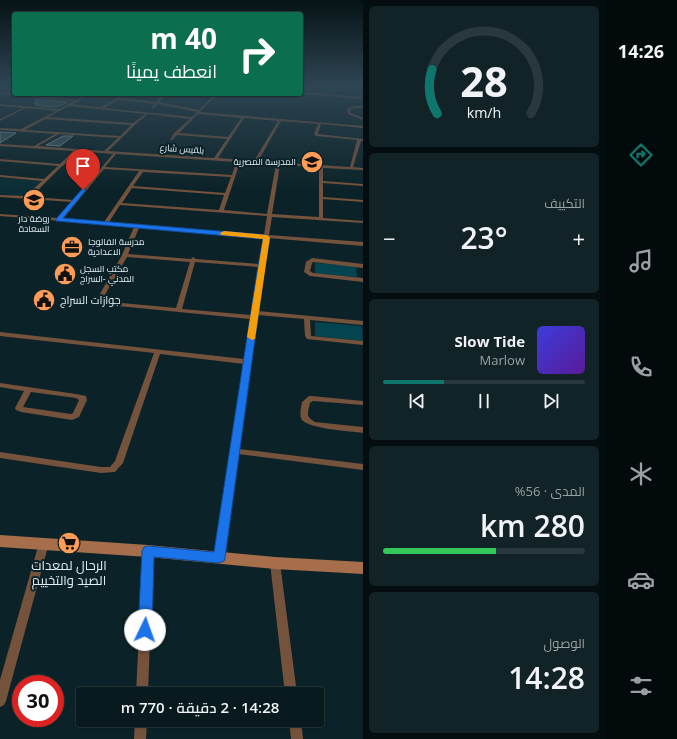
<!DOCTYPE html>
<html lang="ar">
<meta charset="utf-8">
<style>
body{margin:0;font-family:"Open Sans",Cairo,sans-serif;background:#112327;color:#f1f3f6;direction:rtl;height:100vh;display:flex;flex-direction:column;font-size:15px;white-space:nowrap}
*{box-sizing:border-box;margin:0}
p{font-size:13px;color:#98a1a4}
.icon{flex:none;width:22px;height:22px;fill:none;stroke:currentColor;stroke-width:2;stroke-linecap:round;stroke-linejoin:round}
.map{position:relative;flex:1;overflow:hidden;direction:ltr}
.sheet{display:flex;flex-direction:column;gap:6px;padding:6px;background:#040e10;width:242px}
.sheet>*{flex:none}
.hud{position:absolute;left:12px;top:12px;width:291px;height:84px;border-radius:4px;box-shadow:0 1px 3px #0004,0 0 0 1px #29383c;direction:rtl;background:#0b6e4f;color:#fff;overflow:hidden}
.speed{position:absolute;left:12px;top:675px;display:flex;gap:8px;font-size:20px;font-weight:700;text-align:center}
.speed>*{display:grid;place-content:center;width:52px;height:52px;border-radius:50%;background:#081a1e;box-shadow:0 1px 3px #0004,0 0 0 1px #29383c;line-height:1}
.speed .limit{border:6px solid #d22;background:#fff;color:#111}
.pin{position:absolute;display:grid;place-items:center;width:34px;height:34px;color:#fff;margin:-41px -17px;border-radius:50% 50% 50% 0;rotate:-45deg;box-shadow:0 0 4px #0007}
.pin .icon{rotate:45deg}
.me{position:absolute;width:44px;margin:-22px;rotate:3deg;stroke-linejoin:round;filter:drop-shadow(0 0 3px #0008)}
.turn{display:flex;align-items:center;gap:14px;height:84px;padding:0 20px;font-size:18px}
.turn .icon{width:52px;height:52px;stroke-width:2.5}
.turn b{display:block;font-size:28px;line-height:34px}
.big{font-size:30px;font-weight:600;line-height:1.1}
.sheet .card{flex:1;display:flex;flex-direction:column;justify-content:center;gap:6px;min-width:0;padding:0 14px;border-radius:6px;background:#112327}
.sheet .dial{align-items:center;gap:0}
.dial svg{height:104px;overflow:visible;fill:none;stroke:#29383c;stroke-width:7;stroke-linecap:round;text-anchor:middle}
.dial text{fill:#f1f3f6;stroke:none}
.song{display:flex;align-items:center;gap:12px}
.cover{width:48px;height:48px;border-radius:6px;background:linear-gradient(135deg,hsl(240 70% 55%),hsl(270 70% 35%))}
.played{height:4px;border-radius:2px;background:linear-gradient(90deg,#0f766e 30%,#29383c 30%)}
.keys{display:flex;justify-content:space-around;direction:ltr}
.heat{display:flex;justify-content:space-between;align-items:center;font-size:22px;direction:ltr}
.charge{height:6px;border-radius:3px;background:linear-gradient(90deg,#34c759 56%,#29383c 0)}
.trip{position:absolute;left:76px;top:687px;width:248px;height:40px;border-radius:4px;background:#081a1e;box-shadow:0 1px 3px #0004,0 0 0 1px #29383c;font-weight:600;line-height:40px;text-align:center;direction:rtl}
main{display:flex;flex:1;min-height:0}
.tabs{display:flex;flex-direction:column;width:72px;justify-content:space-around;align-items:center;background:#030a0c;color:#98a1a4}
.tabs .icon{width:28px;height:28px}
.tabs .current{color:#0f766e}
.tabs b{font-size:18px;color:#f1f3f6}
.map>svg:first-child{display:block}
</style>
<main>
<nav class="tabs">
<b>14:26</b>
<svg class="icon current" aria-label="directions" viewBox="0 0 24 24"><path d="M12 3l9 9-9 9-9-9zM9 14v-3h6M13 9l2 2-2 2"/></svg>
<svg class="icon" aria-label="music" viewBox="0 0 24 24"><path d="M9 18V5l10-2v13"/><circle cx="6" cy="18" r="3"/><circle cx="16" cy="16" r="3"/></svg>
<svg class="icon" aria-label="phone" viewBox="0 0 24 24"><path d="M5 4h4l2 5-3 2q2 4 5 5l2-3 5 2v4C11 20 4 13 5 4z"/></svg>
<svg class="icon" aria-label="climate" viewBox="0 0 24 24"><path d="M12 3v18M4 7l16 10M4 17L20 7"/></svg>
<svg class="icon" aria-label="car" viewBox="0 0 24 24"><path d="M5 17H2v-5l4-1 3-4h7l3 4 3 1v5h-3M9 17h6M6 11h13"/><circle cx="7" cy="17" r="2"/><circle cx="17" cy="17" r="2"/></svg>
<svg class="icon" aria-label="filters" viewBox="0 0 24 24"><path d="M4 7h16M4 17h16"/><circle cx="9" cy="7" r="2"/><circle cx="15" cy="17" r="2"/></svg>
</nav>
<section class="sheet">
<div class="card dial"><svg viewBox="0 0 100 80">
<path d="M14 69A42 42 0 1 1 86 69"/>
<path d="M14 69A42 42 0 0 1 10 35" stroke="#0f766e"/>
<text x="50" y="56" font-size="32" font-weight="700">28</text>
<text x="50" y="72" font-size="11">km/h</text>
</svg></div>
<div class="card"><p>التكييف</p>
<div class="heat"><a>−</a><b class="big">23°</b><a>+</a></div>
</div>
<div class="card">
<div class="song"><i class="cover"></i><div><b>Slow Tide</b><p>Marlow</p></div></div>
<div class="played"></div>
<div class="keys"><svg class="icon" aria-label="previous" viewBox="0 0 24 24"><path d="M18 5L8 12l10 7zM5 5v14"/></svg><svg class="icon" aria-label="pause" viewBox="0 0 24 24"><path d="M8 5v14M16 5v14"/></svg><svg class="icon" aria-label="next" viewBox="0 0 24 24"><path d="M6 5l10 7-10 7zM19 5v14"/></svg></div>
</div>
<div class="card"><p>المدى · 56%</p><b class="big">280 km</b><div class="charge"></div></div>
<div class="card"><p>الوصول</p><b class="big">14:28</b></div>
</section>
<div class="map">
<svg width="363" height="739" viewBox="0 0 363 739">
<rect width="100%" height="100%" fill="#0b2328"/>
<path fill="#0b2e36" d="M0 178 42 181 27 196 0 194Z"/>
<g fill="#044451">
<path d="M315 263 356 266 357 277 315 274Z"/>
<path d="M315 322 362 326 363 341 315 336Z"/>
</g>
<g fill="#3b535a" stroke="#738d94">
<path d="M35 99 68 102 57 107 41 106 35 105 38 104H35Z"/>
<path d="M0 132 16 133 0 143Z"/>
<path d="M63 136H73L60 146 46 145Z"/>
</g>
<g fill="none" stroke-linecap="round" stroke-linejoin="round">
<g fill="#75523c" fill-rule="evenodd">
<path d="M0 92 76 100 87 94H90L79 100V102L72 104 100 107 119 97 102 94 121 95 125 94 121 98 156 102C159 97 163 94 168 94L161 99 159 102 199 110 215 94H218L200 112 363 126V128L321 124 318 134 363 139V141H361L353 167 363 168V170L323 168V181L363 184V186L323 183V197L363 200V202L323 199V218L363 221V223L272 217 269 235 363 242V246L268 238 258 311 363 321V325L310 320 311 336 363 341V345L307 339 305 336 304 319 257 315 239 449 363 464V470L238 454 224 558 222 561 219 562 216 561 214 558 244 364 160 354 123 463 115 472 101 473 0 458V452L101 467H110L115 461 154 353 0 336V332L244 359 250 319 108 305 97 299 122 255 134 227 0 216V214L58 218 72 202 0 197V195L26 196 42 181 0 177V175L44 179 58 166 0 161V159L60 164 73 151 0 146V144L34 146 55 134 0 130V128L21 129 56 111 26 108 0 121V119L23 108 0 106V104L59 109 73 101 0 94ZM118 100 155 104 151 108 153 109 157 104 197 112 192 117 104 108ZM69 106 145 114 133 123 48 117ZM148 114 190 119 174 133 170 140H172L177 135 227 139 214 158 108 151 135 125ZM198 114 241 118 228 137 179 133ZM244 118 278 121 254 161 218 158ZM45 119 131 125 120 136 25 130ZM281 121 318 124 314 134 316 136 357 140 350 167 258 161ZM59 134 118 138 104 151 38 146ZM77 151 113 154 74 200 31 197 62 166H63ZM116 154 236 162 232 175 105 167ZM240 162 276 164 267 214 224 210ZM280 165 319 167V217L272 214ZM104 169 139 171 104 222 63 219ZM143 172 231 177 225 193 133 186ZM132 188 224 195 219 210 122 203ZM120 205 267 216 264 235 109 222ZM139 228 263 238 259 264 196 259 193 257 191 259 128 254ZM127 257 190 262 176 308 111 302 103 298ZM195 262 258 267 251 315 182 309Z"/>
<path d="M301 92 363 97V99L301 94Z"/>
<path d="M255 94H258L256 96 255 95Z"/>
<path d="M354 106H363V108H355L350 110 351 113 363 118V120L348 114 347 109Z"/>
<path d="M312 258 363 264V268L313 262 312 263 310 271 313 273 363 278V282L310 276 304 272 306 262Z"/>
<path d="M0 383 76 394 86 396 87 400 79 417 72 420 21 412 16 410 15 408 24 391 0 387ZM31 392 76 398 79 400 73 413 71 414 23 407Z"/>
<path d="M309 396H312L363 401V405L313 401 310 403C308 413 305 416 315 422L363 427V433C351 431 309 429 302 420 299 415 301 408 302 402Z"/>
<path d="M44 539 47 540 49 543 6 701 4 705 0 707V680L39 543 41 540Z"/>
<path d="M148 547 151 548 153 551 148 694H136L143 551 145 548Z"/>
<path d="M275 559 279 560 280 563 297 694H285L270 563 271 560Z"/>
<path d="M135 720H147L146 739H134Z"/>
<path d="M289 720H301L303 739H291Z"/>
</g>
<path fill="#a66e4a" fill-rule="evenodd" d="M0 535 148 545 275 557 363 562V574L275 569 148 557 0 547Z"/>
</g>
<linearGradient id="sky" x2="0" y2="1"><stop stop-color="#061316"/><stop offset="0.45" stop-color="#2e4553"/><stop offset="1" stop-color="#2e4553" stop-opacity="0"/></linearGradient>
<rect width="363" height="190" fill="url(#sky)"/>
<path fill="#1a73e8" stroke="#114b97" d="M83 188 86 190 63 218 267 235 270 237 265 266 225 558 224 561 219 563 154 557 152 630 150 635 145 637 140 635 138 630 142 551 144 547 148 546 214 552 258 266 263 239 56 221V219Z"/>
<path fill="#f59e0b" d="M224 231 267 235 270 237 255 339 252 340 247 337 263 239 221 235 220 233Z"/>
<defs>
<g id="school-disc" transform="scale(1.15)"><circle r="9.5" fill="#fe9c57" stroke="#0b2328"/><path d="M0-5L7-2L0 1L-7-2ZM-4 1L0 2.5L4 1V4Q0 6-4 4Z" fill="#111"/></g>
<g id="office-disc" transform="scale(1.15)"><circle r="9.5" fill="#fe9c57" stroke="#0b2328"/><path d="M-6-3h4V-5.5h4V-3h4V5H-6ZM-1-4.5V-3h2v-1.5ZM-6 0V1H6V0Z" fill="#111"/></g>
<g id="civic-disc" transform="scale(1.15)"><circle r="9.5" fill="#fe9c57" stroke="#0b2328"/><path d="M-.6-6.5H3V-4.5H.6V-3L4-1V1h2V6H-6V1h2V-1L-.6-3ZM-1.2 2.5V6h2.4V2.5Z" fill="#111"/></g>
<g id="supermarket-disc" transform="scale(1.15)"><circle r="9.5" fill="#fe9c57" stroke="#0b2328"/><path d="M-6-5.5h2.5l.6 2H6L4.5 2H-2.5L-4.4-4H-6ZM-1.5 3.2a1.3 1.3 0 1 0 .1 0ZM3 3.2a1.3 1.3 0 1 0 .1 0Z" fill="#111"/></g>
</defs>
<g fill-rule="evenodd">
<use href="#school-disc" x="312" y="162"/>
<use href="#school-disc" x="34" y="200"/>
<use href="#office-disc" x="72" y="247"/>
<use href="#civic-disc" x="65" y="274"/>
<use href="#civic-disc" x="44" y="300"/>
<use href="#supermarket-disc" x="69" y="543"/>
</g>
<g text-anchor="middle" stroke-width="4" stroke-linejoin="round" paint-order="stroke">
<g font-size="9" fill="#e1eef2" stroke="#0b2328">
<text transform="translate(182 149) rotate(4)" y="3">بلقيس شارع</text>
</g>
<g font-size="9" fill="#e1eef2" stroke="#0b2328" text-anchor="start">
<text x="296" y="165" text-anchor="end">المدرسة المصرية</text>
<text x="34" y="222" text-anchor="middle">روضة دار<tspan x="34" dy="10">السعادة</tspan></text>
<text x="88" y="245">مدرسة الفالوجا<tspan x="88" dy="10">الاعدادية</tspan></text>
<text x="80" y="272">مكتب السجل<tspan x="80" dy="10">المدني -السراج</tspan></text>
</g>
<g font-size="11" fill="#e1eef2" stroke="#0b2328" text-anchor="start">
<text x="60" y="304">جوازات السراج</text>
</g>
<g font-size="13" fill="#e1eef2" stroke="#0b2328">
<text x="69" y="570">الرحال لمعدات<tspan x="69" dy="15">الصيد والتخييم</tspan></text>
</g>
</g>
</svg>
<div class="speed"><div class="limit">30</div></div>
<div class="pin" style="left:83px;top:190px;background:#d93025"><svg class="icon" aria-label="arrive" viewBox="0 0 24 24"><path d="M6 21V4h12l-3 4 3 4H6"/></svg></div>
<svg class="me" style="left:145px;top:630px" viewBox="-20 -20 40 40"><circle r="19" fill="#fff"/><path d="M0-13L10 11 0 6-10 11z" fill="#1a73e8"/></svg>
<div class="trip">14:28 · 2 دقيقة · 770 m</div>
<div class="hud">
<div class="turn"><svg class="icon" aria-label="right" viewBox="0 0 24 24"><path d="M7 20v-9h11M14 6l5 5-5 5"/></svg><div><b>40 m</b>انعطف يمينًا</div></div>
</div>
</div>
</main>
